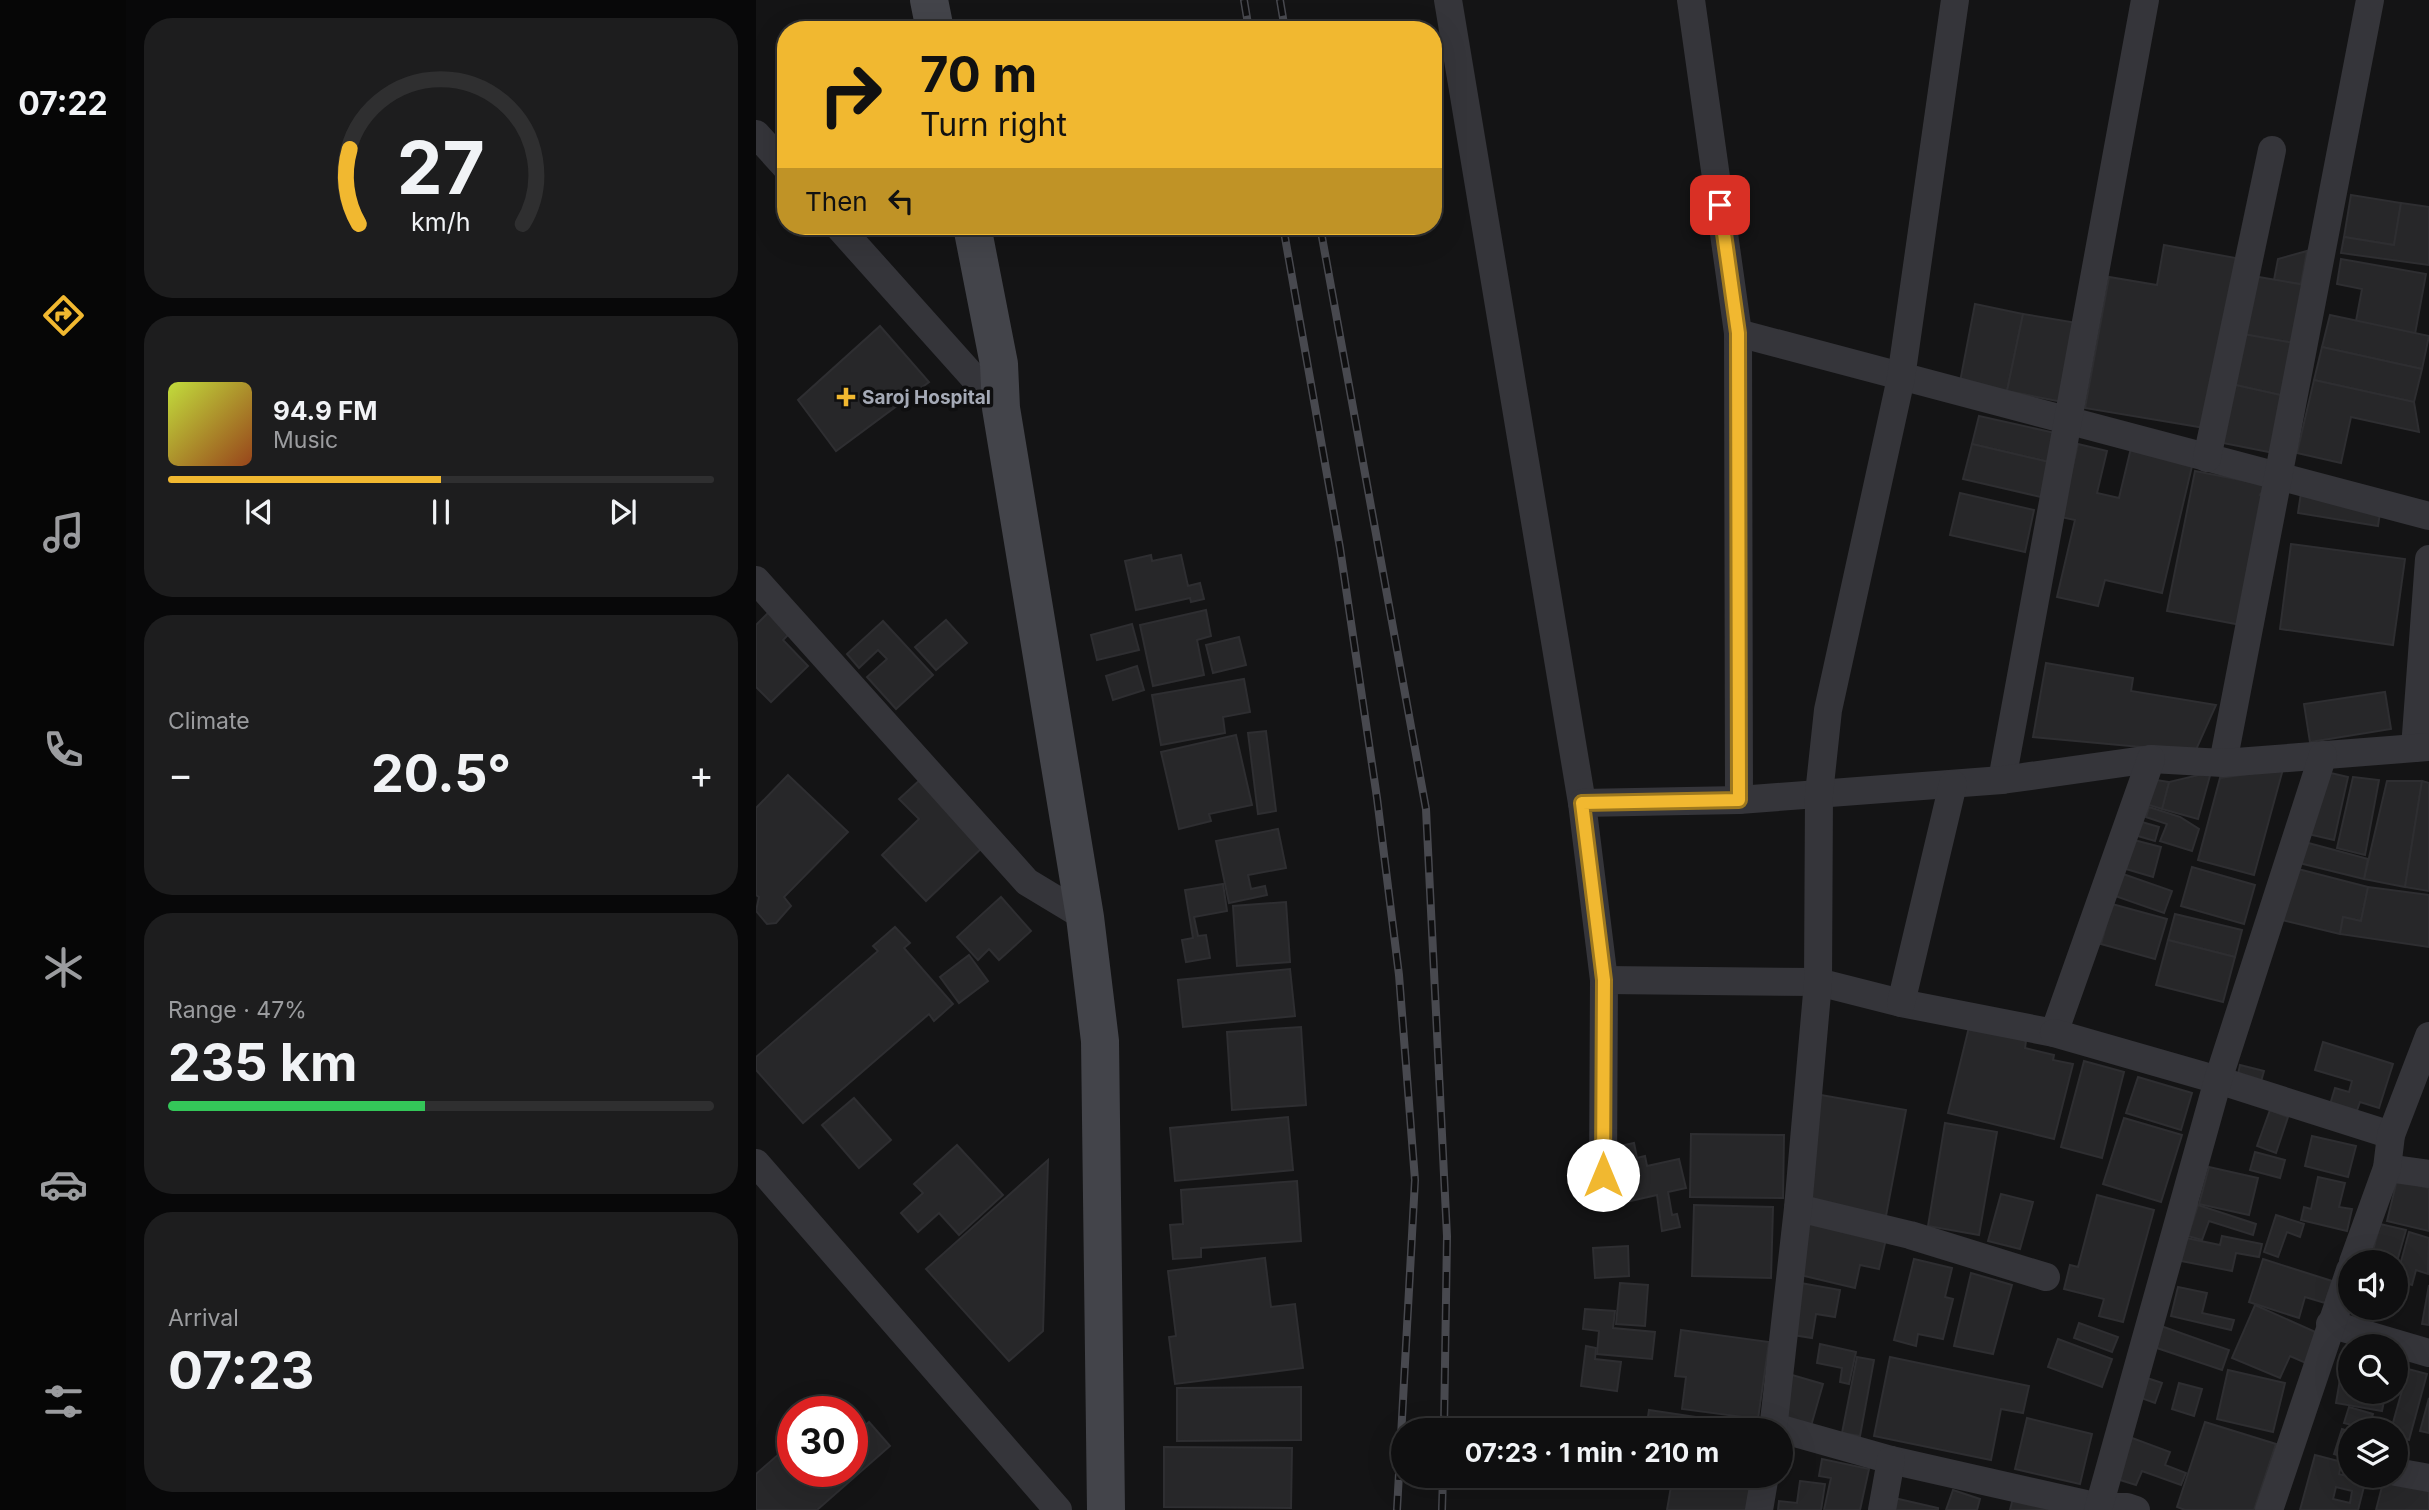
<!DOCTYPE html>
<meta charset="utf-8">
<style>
body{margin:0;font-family:Inter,sans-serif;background:#1d1d1e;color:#f1f3f6;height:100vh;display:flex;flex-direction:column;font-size:26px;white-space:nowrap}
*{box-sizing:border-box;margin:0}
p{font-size:23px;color:#9b9c9f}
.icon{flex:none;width:38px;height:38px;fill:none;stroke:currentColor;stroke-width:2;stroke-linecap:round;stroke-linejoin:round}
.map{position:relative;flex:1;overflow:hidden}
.details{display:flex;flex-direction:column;gap:18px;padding:18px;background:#080809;width:630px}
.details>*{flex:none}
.banner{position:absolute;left:21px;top:21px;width:665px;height:214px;border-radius:28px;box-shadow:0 7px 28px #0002,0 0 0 2px #2f2f30;background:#f1b830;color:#111;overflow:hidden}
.controls{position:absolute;left:1582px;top:1250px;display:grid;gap:14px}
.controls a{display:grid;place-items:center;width:70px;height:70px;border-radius:50%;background:#0f0f10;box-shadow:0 7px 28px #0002,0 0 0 2px #2f2f30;font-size:35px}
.speed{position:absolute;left:21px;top:1396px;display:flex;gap:14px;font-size:35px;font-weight:700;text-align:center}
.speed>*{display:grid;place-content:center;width:91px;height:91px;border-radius:50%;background:#0f0f10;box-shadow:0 7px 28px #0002,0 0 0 2px #2f2f30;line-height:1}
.speed .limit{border:10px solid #d22;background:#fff;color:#111}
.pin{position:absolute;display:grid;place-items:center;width:60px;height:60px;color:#fff;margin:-30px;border-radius:14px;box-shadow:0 4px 10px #0006}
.me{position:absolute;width:77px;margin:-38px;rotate:0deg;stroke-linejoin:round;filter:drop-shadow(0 0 5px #0008)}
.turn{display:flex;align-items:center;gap:24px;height:147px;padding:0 28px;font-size:32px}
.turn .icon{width:91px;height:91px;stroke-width:2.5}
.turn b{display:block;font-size:49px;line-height:60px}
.then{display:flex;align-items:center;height:66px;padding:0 28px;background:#0003;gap:14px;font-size:26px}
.big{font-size:52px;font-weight:700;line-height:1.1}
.details .tile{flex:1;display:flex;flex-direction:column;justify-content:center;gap:10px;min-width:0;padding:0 24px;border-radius:28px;background:#1d1d1e}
.details .dial{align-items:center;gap:0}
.dial svg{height:182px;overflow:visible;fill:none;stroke:#2f2f30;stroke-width:7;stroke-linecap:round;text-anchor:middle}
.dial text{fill:#f1f3f6;stroke:none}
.song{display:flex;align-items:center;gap:21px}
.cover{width:84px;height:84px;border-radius:10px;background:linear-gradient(135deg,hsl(70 70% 55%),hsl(20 70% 35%))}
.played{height:7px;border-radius:4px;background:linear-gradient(90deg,#f1b830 50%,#2f2f30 50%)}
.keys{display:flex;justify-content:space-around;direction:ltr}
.heat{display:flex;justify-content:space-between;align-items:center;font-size:38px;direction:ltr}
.charge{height:10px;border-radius:5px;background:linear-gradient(90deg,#34c759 47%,#2f2f30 0)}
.trip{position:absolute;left:635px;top:1418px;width:402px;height:70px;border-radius:35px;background:#0f0f10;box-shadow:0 7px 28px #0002,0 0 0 2px #2f2f30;font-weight:700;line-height:70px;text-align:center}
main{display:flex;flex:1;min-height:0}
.dock{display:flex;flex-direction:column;width:126px;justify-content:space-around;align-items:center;background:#060606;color:#9b9c9f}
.dock .icon{width:49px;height:49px}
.dock .on{color:#f1b830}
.dock b{font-size:32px;color:#f1f3f6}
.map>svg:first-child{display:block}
</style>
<main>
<nav class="dock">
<b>07:22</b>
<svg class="icon on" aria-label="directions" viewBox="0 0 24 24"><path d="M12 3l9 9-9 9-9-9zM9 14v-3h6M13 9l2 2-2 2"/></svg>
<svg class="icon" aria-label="music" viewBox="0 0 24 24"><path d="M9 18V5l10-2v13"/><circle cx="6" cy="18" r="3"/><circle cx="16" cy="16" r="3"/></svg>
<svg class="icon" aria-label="phone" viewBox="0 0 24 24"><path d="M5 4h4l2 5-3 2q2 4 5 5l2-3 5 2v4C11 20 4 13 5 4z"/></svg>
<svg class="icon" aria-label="climate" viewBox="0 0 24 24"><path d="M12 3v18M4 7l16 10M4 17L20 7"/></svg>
<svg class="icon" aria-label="car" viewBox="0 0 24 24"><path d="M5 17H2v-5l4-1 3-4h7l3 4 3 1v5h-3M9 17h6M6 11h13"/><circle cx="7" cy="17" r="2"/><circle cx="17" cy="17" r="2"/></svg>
<svg class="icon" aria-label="filters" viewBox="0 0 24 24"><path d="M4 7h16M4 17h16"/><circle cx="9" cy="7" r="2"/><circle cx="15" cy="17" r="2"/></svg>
</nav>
<section class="details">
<div class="tile dial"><svg viewBox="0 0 100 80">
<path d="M14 69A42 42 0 1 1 86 69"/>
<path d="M14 69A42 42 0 0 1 10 36" stroke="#f1b830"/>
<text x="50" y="56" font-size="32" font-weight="700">27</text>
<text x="50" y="72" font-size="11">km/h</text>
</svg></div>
<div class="tile">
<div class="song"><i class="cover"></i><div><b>94.9 FM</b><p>Music</p></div></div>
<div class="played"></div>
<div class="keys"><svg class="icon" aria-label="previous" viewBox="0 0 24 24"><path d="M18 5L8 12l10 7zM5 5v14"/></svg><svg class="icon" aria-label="pause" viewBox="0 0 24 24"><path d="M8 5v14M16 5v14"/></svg><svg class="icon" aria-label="next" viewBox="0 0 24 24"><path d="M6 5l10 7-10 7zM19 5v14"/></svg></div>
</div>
<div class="tile"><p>Climate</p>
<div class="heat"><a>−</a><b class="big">20.5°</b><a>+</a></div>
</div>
<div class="tile"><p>Range · 47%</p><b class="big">235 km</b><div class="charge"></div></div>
<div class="tile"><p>Arrival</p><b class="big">07:23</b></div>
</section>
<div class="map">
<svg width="1673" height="1510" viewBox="0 0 1673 1510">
<rect width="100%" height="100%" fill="#141415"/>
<g fill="#272729" stroke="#2e2e31" stroke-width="2" fill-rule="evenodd">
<path d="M1595 195 1645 203 1638 245 1588 237Z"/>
<path d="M1645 203 1673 207V265L1585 253 1588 237 1638 245Z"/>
<path d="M1408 245 1485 259 1455 429 1329 408 1353 277 1401 285Z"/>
<path d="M1551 251 1545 284 1518 280 1522 259Z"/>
<path d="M1585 259 1670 274 1659 334 1600 321 1606 289 1581 284Z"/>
<path d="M1497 276 1549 285 1538 343 1487 334Z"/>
<path d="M1219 304 1267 314 1251 391 1204 382Z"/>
<path d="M1267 314 1321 323 1307 402 1251 391Z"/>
<path d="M1574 315 1673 336 1666 369 1566 347Z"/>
<path d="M124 326 173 382 80 451 42 400Z"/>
<path d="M1487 334 1538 343 1529 396 1475 384Z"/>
<path d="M1566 347 1666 369 1658 402 1558 380Z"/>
<path d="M1558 380 1658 402 1663 432 1595 417 1585 463 1541 453Z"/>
<path d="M1475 384 1529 396 1518 453 1462 442Z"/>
<path d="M1223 416 1299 433 1293 462 1216 444Z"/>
<path d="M1216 444 1293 462 1285 497 1207 479Z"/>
<path d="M1322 444 1351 451 1341 493 1363 498 1375 448 1437 462 1406 593 1349 580 1342 606 1301 597 1319 520 1305 517Z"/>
<path d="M1439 471 1510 485 1504 495 1510 497 1485 625 1411 611Z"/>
<path d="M1204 493 1278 510 1269 552 1194 535Z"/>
<path d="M1545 493 1625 506 1622 526 1542 513Z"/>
<path d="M1535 544 1649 559 1637 645 1524 629Z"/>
<path d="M395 555 396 561 425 555 432 586 444 583 448 599 435 602 434 598 380 610 369 561Z"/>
<path d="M15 610 36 631 27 640 52 666 15 702 0 687V625Z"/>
<path d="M450 610 455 636 441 640 448 675 397 686 384 625Z"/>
<path d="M190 620 211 643 180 670 159 647Z"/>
<path d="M127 621 177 675 140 709 111 677 131 659 122 650 103 668 91 654Z"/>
<path d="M376 624 383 650 341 660 335 635Z"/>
<path d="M483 637 490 665 457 673 450 645Z"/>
<path d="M1290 663 1377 678 1375 691 1460 705 1439 752 1277 737Z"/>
<path d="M381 666 388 690 357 700 350 676Z"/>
<path d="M488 679 494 712 467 717 469 733 405 745 396 695Z"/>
<path d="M1629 692 1635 729 1554 742 1548 704Z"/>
<path d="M510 731 520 811 502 814 492 733Z"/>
<path d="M480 735 496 805 453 814 455 821 423 829 405 752Z"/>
<path d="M1527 769 1498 875 1442 860 1464 778Z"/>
<path d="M1566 771 1592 777 1578 840 1552 834Z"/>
<path d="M1455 772 1442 819 1406 809 1413 782Z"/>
<path d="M32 775 92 832 28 897 35 906 20 923 11 924 0 911 3 897 0 895V808Z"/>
<path d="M1597 777 1623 780 1609 855 1581 848Z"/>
<path d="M165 779 229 845 170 901 126 855 163 819 143 799Z"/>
<path d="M1394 779 1413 782 1406 809 1390 804Z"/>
<path d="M1631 781H1666L1649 887 1608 879Z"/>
<path d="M1666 781 1673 783V891L1649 887Z"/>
<path d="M1393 807 1424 817 1443 829 1436 851 1404 841 1411 824 1390 817Z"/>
<path d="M1379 820 1403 827 1399 841 1375 834Z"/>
<path d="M522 829 530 868 492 875 495 889 509 886 511 895 473 903 460 841Z"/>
<path d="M1378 840 1405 847 1397 877 1370 869Z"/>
<path d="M1545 841 1612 859 1608 879 1539 862Z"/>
<path d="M1436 867 1499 885 1488 924 1425 906Z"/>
<path d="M1542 869 1612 887 1605 921 1587 917 1584 934 1526 920Z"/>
<path d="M1367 874 1416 891 1408 913 1359 896Z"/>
<path d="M467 884 471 911 438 917 442 936 450 935 454 958 430 962 426 940 437 938 429 890Z"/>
<path d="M1612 887 1673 895V947L1584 934 1587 917 1605 921Z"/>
<path d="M245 897 275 931 243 960 233 949 222 960 201 937Z"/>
<path d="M530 902 534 962 481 966 477 906Z"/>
<path d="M1356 904 1411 919 1399 959 1345 944Z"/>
<path d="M1419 914 1486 930 1479 957 1412 940Z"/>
<path d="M139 927 154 943 148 948 197 1004 178 1021 173 1014 47 1123 0 1070V1057L122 951 117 946Z"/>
<path d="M1412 940 1479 957 1467 1002 1400 985Z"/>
<path d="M213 955 232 981 203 1003 184 977Z"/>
<path d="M534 969 539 1016 427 1027 422 980Z"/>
<path d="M1214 1023 1270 1041 1269 1048 1298 1055 1297 1060 1317 1064 1298 1139 1192 1113Z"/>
<path d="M545 1027 550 1105 476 1110 471 1032Z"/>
<path d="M1567 1042 1637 1064 1623 1108 1604 1102 1598 1119 1572 1111 1579 1088 1593 1092 1596 1081 1559 1070Z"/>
<path d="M1328 1061 1368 1072 1346 1158 1305 1147Z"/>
<path d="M1484 1065 1508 1071 1504 1085 1481 1079Z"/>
<path d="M1382 1077 1436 1093 1425 1130 1370 1113Z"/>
<path d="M1065 1095 1150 1110 1129 1221 1045 1206Z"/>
<path d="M98 1098 135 1140 103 1168 66 1125Z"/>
<path d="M1514 1110 1532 1117 1520 1153 1501 1146Z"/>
<path d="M532 1117 537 1170 419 1181 414 1128Z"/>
<path d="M1368 1118 1426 1135 1405 1202 1347 1184Z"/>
<path d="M1189 1123 1241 1132 1223 1235 1172 1226Z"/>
<path d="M935 1134 1028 1135 1027 1198 934 1197Z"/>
<path d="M1556 1136 1600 1146 1592 1177 1549 1166Z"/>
<path d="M878 1143 881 1158 889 1156 891 1166 923 1159 930 1188 912 1192 916 1215 921 1214 924 1227 906 1231 901 1195 861 1204 856 1184 865 1181 859 1147Z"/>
<path d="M201 1145 247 1195 203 1235 183 1213 162 1232 145 1213 167 1193 158 1184Z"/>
<path d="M1499 1152 1529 1160 1524 1178 1494 1170Z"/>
<path d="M292 1160 287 1331 253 1361 170 1269Z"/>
<path d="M1453 1167 1502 1178 1493 1215 1443 1204Z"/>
<path d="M1562 1177 1589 1183 1583 1207 1596 1209 1591 1231 1545 1220 1548 1207 1555 1209Z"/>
<path d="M1641 1180 1673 1188V1231L1631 1221Z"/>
<path d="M541 1181 545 1241 445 1248V1257L417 1259 414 1225 427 1224 425 1190Z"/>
<path d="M1245 1194 1277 1202 1264 1249 1232 1241Z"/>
<path d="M1341 1195 1398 1210 1367 1322 1343 1316 1348 1299 1308 1289 1314 1265 1322 1267Z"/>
<path d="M938 1205 1017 1207 1015 1278 936 1276Z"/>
<path d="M1442 1205 1500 1224 1497 1235 1453 1221 1446 1240 1432 1236Z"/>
<path d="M1520 1215 1548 1224 1544 1237 1531 1232 1522 1257 1508 1252Z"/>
<path d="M1053 1221 1130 1239 1123 1269 1104 1265 1099 1288 1040 1274Z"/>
<path d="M1624 1224 1650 1230 1640 1265V1262H1614Z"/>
<path d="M1653 1232 1673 1238 1672 1274 1660 1270 1656 1285 1640 1280Z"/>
<path d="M1466 1236 1506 1244 1503 1257 1480 1253 1476 1271 1425 1261 1430 1238 1464 1245Z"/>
<path d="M872 1246 873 1276 839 1278 837 1248Z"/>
<path d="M509 1258 515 1307 539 1304 547 1368 419 1384 413 1337 420 1336 412 1271Z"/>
<path d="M1158 1259 1196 1268 1189 1297 1197 1299 1187 1339 1162 1334 1160 1346 1138 1340Z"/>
<path d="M1507 1259 1576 1281 1569 1303 1549 1297 1543 1318 1493 1302Z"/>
<path d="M1215 1273 1256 1285 1237 1354 1198 1346Z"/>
<path d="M1039 1282 1084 1290 1079 1317 1060 1314 1056 1338 1030 1334Z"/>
<path d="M864 1283 892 1285 889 1326 860 1324Z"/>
<path d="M1673 1285V1325L1666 1324Z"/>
<path d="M1422 1287 1451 1293 1446 1313 1478 1320 1475 1330 1415 1316Z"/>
<path d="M1499 1305 1564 1334 1552 1364 1534 1356 1524 1378 1476 1358Z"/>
<path d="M829 1309 859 1311 857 1328 899 1332 896 1359 841 1354 843 1331 827 1329Z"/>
<path d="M1323 1323 1362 1337 1356 1352 1318 1338Z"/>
<path d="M1405 1326 1473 1350 1466 1370 1398 1347Z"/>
<path d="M925 1330 1013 1342 1002 1419 926 1409 930 1377 919 1376Z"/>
<path d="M1302 1339 1356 1359 1346 1387 1292 1367Z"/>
<path d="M1064 1344 1100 1352 1093 1384 1084 1382 1086 1368 1061 1363Z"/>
<path d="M830 1346 840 1348 839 1359 865 1362 861 1391 825 1386Z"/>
<path d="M1589 1350 1594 1351V1391H1630L1626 1411 1580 1403Z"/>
<path d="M1101 1357 1118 1360 1104 1436 1086 1433Z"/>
<path d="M1134 1357 1273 1386 1267 1413 1245 1409 1235 1460 1118 1436Z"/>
<path d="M1652 1369 1671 1374 1653 1440 1640 1436V1430H1635Z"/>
<path d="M1472 1370 1529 1383 1517 1432 1461 1419Z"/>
<path d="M1036 1375 1067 1384 1055 1426 1025 1417Z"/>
<path d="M1391 1378 1406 1383 1399 1403 1385 1398Z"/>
<path d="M1423 1383 1446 1389 1438 1416 1416 1409Z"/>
<path d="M545 1387V1440L421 1441V1388Z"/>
<path d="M1673 1398V1433L1664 1431Z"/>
<path d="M1593 1407 1617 1414 1612 1430H1603L1604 1427 1588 1423Z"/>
<path d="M893 1410 1001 1426V1430H890Z"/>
<path d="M1271 1418 1336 1434 1324 1484 1259 1469Z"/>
<path d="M113 1422 134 1446 61 1510H0V1474L31 1447 24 1439 37 1427V1472H96V1437Z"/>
<path d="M1449 1422 1520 1444 1498 1510H1429L1421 1507Z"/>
<path d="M1586 1429 1594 1432V1459L1578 1454Z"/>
<path d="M1376 1438 1414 1452 1409 1465 1430 1473 1425 1485 1386 1471 1380 1485 1361 1479Z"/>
<path d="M408 1447 536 1448 535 1508 408 1507Z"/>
<path d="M1559 1455 1586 1462 1583 1474 1594 1477 1611 1475 1602 1510H1544ZM1580 1487 1596 1491 1594 1503 1577 1499Z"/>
<path d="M1066 1459 1113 1469 1104 1510H1068L1075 1478 1063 1476Z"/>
<path d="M917 1475H961L999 1482 994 1510H911Z"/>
<path d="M1629 1475 1673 1482V1510H1620Z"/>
<path d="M1044 1481 1069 1484 1065 1510H1022L1023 1501 1041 1503Z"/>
<path d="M1197 1490 1224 1499 1221 1510H1190Z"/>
<path d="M1258 1494 1314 1510H1254Z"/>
<path d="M1134 1497 1182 1508V1510H1132Z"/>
</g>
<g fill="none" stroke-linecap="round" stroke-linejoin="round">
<g stroke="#35353a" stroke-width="28">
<path d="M692 0 826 803 848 980 847 1175"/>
<path d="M935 0 982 333 983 800"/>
<path d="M0 134 30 167"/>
<path d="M82 226 245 408"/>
<path d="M982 333 1673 516"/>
<path d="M1451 458 1516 150"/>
<path d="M0 580 271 882 329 917"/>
<path d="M1659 748 1673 559"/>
<path d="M1467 763 1614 0"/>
<path d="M1246 780 1389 0"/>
<path d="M826 803 983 800 1246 780 1395 759 1467 763 1673 747"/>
<path d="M848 980 1062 982 1145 1003 1298 1033 1395 759"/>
<path d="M1145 1003 1197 784"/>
<path d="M1298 1033 1462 1080 1635 1135"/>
<path d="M0 1163 302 1510"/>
<path d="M1631 1168 1673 1174"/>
<path d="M1042 1208 1154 1235 1290 1277"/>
<path d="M1597 1262 1631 1168 1635 1135 1673 1036"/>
<path d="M1574 1324 1673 1353"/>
<path d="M1018 1427 1135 1460 1343 1507H1371L1380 1510"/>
<path d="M1017 1430 1042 1208 1062 982 1063 794 1072 710 1145 378 1199 0"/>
<path d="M1640 1472 1673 1478"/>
<path d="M1003 1510 1009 1475"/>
<path d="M1126 1510 1135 1460"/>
<path d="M1342 1510 1462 1080 1567 755"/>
<path d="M1513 1510 1594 1270"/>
</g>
<g stroke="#43444a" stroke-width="38">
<path d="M173 0 179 30"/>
<path d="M216 226 243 364 245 408 329 917 344 1041 350 1510"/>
</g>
<g stroke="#48494f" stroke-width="8">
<g id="rail">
<path d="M488 0 493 30"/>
<path d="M524 0 529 30"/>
<path d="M527 226 584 548 621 798 643 975 659 1180 641 1510"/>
<path d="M564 226 670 809 691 1236 688 1430"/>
<path d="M686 1510 687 1475"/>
</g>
</g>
<use href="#rail" stroke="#0f0f10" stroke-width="5" stroke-dasharray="16" stroke-linecap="butt"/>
</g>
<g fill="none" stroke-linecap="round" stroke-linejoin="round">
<g stroke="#9d781f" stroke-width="18">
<path id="route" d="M847 1175 848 980 826 803 983 800 982 333 964 205"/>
</g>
<use href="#route" stroke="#f1b830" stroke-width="12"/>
</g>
<path fill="#f1b830" stroke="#0f0f10" stroke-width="2.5" d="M86.5 386.5h7v7h7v7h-7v7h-7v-7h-7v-7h7z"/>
<g text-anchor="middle" stroke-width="7" stroke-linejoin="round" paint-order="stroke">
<g font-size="19" font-weight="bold" fill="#a5aab6" stroke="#0f0f10" text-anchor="start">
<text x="106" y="404">Saroj Hospital</text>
</g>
</g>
</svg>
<div class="controls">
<a><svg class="icon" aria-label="sound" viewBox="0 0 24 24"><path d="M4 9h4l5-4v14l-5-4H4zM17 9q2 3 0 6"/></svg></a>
<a><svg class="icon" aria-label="search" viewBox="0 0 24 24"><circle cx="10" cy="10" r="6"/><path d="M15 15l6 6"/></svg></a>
<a><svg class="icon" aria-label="layers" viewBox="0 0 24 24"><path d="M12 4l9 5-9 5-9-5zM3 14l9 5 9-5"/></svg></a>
</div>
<div class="speed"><div class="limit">30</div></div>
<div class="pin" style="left:964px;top:205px;background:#d93025"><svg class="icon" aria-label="arrive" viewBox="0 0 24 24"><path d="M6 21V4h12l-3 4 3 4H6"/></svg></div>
<svg class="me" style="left:847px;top:1175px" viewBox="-20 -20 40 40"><circle r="19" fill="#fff"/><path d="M0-13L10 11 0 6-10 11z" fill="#f1b830"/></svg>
<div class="trip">07:23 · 1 min · 210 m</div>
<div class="banner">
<div class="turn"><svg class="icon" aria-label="right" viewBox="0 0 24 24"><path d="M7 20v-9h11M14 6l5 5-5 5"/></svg><div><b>70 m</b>Turn right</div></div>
<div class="then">Then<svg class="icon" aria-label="left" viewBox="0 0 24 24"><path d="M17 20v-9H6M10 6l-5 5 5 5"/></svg></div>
</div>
</div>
</main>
